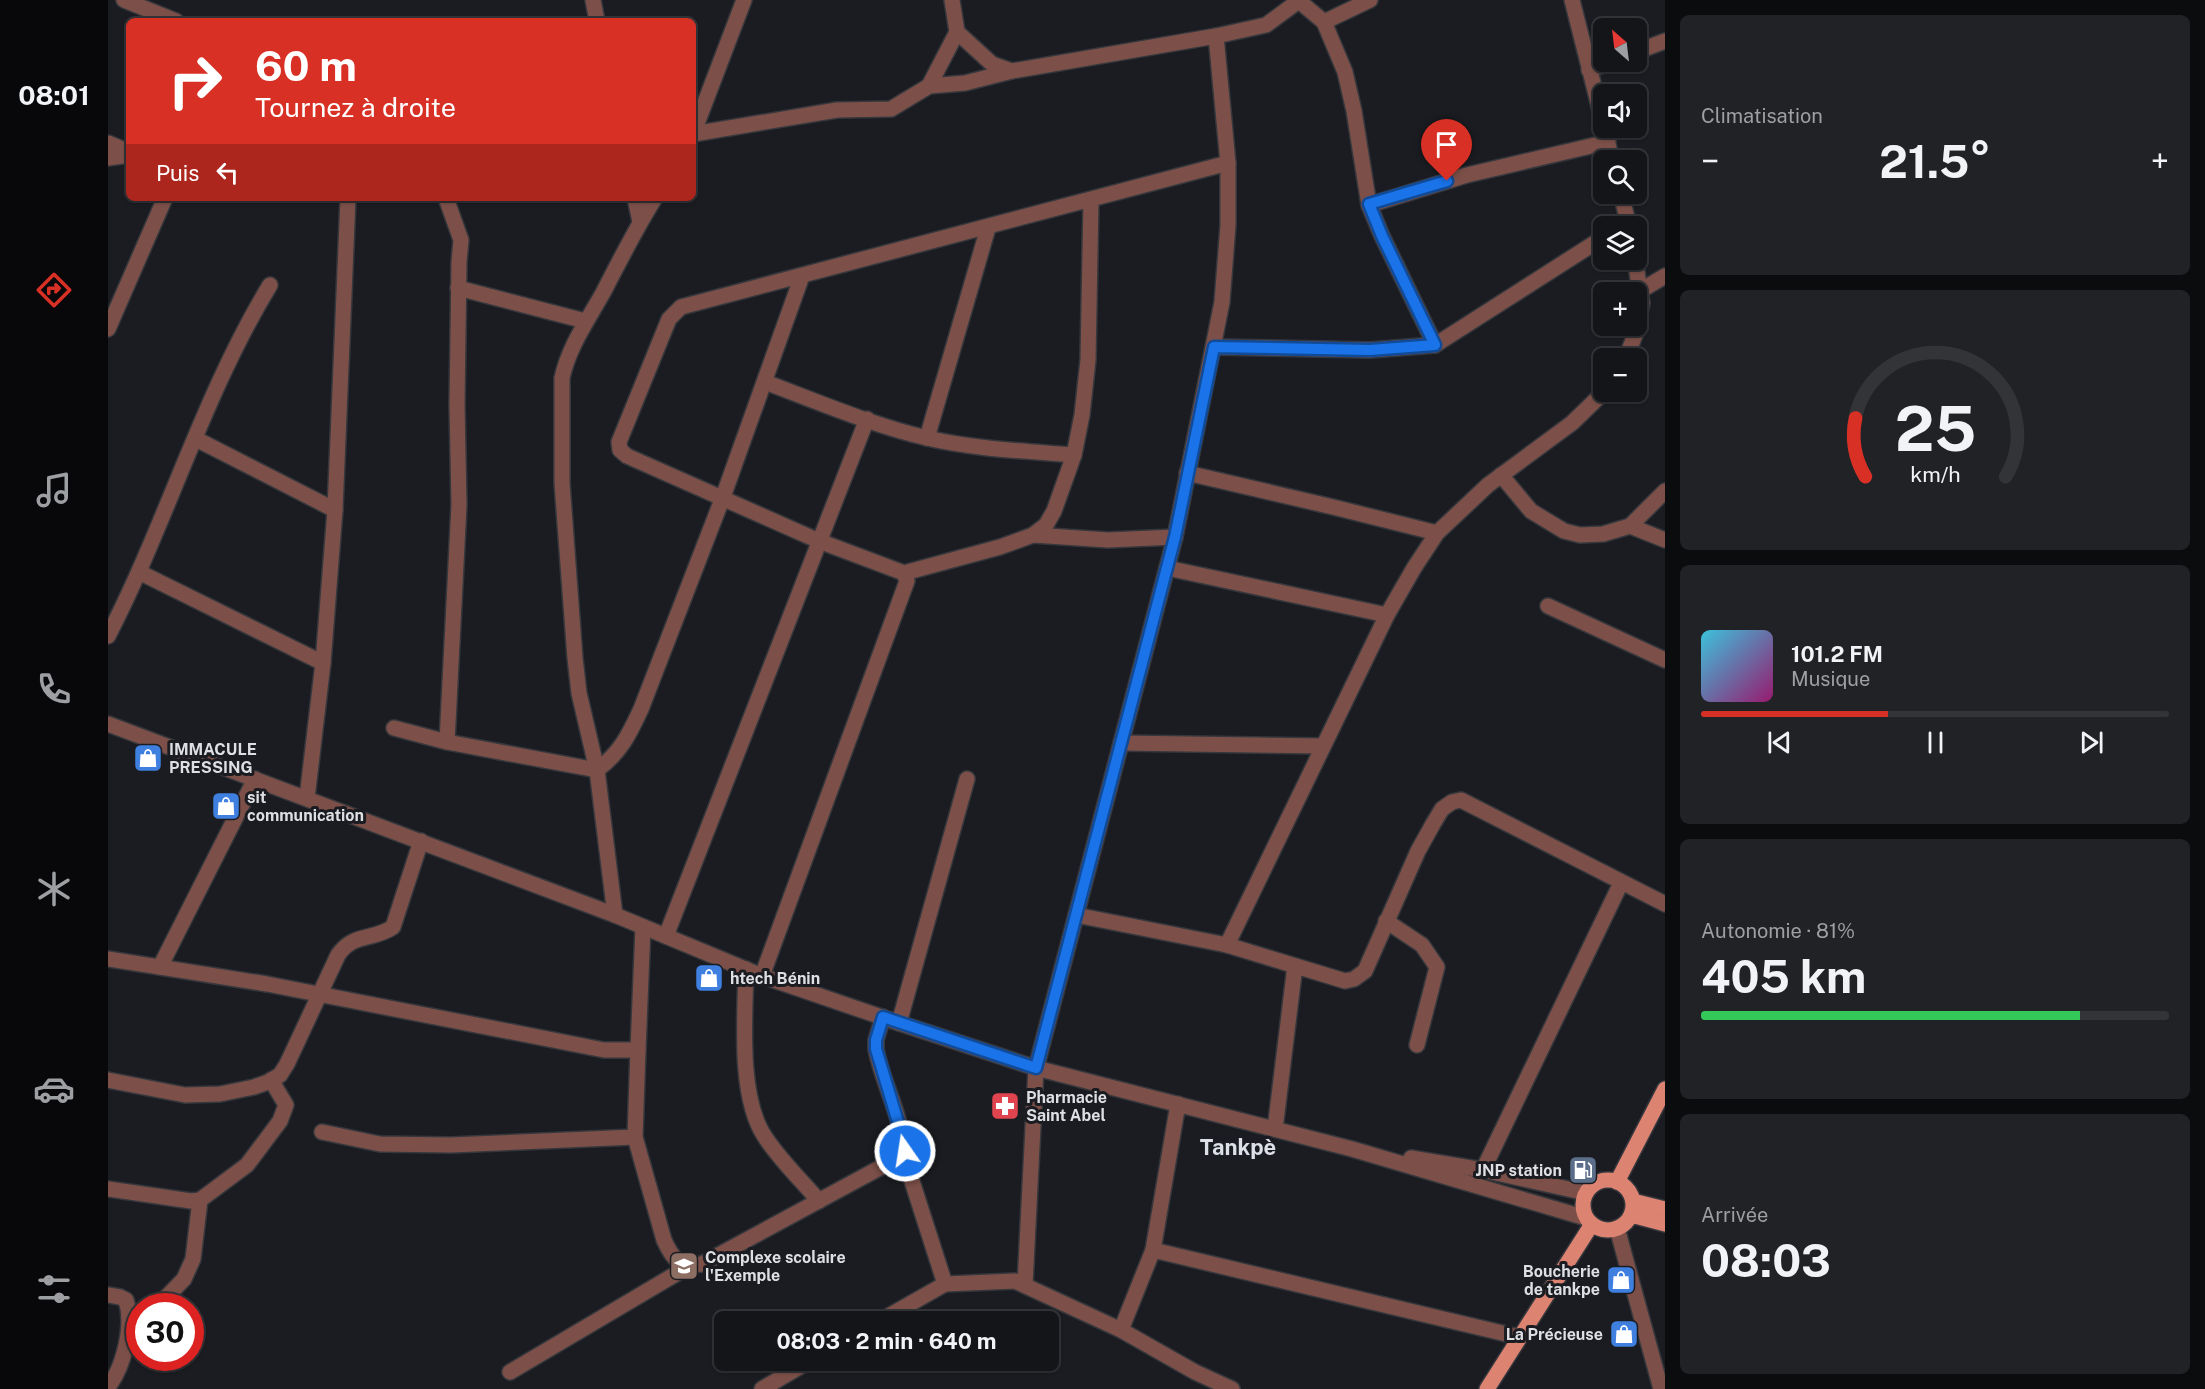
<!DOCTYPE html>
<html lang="fr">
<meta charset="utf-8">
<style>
body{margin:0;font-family:"Public Sans",sans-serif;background:#212226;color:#f1f3f6;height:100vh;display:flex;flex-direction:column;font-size:22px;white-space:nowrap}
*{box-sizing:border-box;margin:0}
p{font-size:20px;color:#9d9fa2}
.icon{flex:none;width:33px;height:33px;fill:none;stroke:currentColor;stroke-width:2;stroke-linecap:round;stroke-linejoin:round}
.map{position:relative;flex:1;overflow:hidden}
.drawer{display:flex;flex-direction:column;gap:15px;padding:15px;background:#0b0c0e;width:540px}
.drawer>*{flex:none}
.hud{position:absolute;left:18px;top:18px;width:570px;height:183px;border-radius:9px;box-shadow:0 2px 4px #0004,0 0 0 2px #333438;background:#d93025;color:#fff;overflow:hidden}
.needle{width:39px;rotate:332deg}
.controls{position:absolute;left:1485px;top:18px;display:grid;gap:12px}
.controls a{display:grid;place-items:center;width:54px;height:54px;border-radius:9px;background:#141519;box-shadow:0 2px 4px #0004,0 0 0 2px #333438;font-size:30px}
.speed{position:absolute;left:18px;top:1293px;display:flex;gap:12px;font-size:30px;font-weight:700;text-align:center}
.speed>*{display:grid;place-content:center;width:78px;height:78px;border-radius:50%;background:#141519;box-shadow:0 2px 4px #0004,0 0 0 2px #333438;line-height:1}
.speed .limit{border:9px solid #d22;background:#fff;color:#111}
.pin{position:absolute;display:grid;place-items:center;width:51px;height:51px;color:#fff;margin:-62px -26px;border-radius:50% 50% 50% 0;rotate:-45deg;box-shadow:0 0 6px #0007}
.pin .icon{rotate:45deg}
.me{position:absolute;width:66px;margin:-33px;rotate:347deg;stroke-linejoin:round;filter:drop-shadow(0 0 4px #0008)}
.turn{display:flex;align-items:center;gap:21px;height:126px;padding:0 30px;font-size:27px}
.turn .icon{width:78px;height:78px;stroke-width:2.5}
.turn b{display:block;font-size:42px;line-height:51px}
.then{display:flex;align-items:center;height:57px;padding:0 30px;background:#0003;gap:12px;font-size:22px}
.big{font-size:45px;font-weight:700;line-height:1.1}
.drawer .widget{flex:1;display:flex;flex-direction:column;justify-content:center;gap:9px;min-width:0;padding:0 21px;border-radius:9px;background:#212226}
.drawer .dial{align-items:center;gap:0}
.dial svg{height:156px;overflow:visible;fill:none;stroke:#333438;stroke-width:7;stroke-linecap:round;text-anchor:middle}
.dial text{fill:#f1f3f6;stroke:none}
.song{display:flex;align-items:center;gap:18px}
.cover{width:72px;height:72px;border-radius:9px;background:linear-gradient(135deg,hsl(190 70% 55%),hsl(320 70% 35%))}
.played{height:6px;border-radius:3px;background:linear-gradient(90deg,#d93025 40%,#333438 40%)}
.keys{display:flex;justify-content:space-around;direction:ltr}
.heat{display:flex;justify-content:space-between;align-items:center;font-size:33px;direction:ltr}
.charge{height:9px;border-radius:4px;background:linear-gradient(90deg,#34c759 81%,#333438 0)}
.trip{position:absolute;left:606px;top:1311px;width:345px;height:60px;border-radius:9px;background:#141519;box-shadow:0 2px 4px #0004,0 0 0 2px #333438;font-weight:700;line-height:60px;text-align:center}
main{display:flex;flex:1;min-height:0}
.menu{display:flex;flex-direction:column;width:108px;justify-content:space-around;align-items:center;background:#08080a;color:#9d9fa2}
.menu .icon{width:42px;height:42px}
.menu .selected{color:#d93025}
.menu b{font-size:27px;color:#f1f3f6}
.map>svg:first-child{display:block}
</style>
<main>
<nav class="menu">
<b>08:01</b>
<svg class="icon selected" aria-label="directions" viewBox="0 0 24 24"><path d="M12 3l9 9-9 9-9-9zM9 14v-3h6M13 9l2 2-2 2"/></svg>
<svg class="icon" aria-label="music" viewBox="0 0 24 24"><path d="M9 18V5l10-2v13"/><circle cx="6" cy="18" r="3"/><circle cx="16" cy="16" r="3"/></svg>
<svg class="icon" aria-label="phone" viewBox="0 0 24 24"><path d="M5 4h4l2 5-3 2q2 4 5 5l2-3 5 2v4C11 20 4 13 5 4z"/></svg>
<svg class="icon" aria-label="climate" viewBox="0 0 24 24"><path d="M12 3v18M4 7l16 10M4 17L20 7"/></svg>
<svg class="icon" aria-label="car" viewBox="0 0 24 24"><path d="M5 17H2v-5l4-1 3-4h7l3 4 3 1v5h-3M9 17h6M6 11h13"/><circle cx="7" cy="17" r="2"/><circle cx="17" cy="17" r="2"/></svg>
<svg class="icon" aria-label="filters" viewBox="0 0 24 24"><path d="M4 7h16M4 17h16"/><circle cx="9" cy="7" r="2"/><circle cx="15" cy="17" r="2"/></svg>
</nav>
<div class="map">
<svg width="1557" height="1389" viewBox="0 0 1557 1389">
<rect width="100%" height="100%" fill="#1a1c21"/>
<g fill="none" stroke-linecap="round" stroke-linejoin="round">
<g stroke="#35373c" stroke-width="18">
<g id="minor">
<path d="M16 0 68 21"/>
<path d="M485 0 489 21"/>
<path d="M1464 0 1496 126"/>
<path d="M1191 1 1216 22 1237 72 1246 111 1261 205 1274 236 1327 345"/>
<path d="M1216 22 1262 0"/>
<path d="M849 32 884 64 904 71"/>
<path d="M1528 52 1557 41"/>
<path d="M1481 70 1504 62"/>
<path d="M821 86 849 32 844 0"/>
<path d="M1497 133 1504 160"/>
<path d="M585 134 729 110 783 109 821 86 857 83 904 71 1108 36 1158 25 1192 0"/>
<path d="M585 134 636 0"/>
<path d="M0 143 21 152"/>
<path d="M0 158 21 155"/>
<path d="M1513 194 1521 226"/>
<path d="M338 198 353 240 351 262 349 405 351 505 339 742"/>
<path d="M527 198 532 222"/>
<path d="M983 200 980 360 974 415 966 455 946 511 938 525 925 535 892 547 796 573 711 541 519 456 512 450 511 442 561 319 573 307 1120 163"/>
<path d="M1261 205 1359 175 1500 142"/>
<path d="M350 288 477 321"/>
<path d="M1532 291 1557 276"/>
<path d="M0 329 57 198"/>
<path d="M1106 347 1262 350 1327 345 1496 237"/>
<path d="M1518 358 1527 335 1534 303 1527 260"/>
<path d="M657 382C710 402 764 425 819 438 866 449 917 451 966 455"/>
<path d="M819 438 880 228"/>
<path d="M88 439 227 510"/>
<path d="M1079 473 1225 507 1329 533"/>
<path d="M1393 475 1423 511 1456 531 1472 535 1495 534 1522 526 1557 540"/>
<path d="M1522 526 1557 491"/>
<path d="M925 535 1000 540 1067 537"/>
<path d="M1059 568 1279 615"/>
<path d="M31 572 215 663"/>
<path d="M1440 606 1557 660"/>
<path d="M0 636C59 522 95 395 162 285"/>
<path d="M0 724 507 915 654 976 791 1023 928 1068 1244 1149 1478 1218"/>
<path d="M286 728 339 742 489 770C512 753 521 735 533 709L615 497 694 276"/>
<path d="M1013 743 1215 746"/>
<path d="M199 798 215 663 227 510 240 198"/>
<path d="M507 915 489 770 471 693 467 658 454 483V378C461 346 480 320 496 291 512 260 528 228 547 198"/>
<path d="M968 915 1119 945 1237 981 1246 979 1257 971 1310 851 1325 824 1334 809 1344 802 1353 800 1557 904"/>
<path d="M1278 921 1314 945 1329 967 1309 1045"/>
<path d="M558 936 759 419"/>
<path d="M1119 945 1279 615 1306 568 1329 533 1380 485 1464 423 1496 392"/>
<path d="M0 959 159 984 496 1050H530L535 927"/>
<path d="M52 967 147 779"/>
<path d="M638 969C637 1017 630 1097 657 1137 672 1160 693 1180 711 1201"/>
<path d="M654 976 799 581 796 573"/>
<path d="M775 1017 768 1040V1049C775 1088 801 1126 794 1166"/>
<path d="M791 1023 859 779"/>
<path d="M0 1080 77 1095 112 1094 146 1087 160 1082 172 1075 179 1064 230 955C246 932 265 941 285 927L313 841"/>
<path d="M1070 1104 1045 1250 1013 1330 1087 1372 1124 1389"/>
<path d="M1167 1129 1187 966"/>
<path d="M214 1132 272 1144 343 1145 527 1137 530 1050"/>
<path d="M527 1137 556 1240C565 1260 571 1267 594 1264L777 1165C791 1161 795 1166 803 1178L837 1284"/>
<path d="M1303 1158 1375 1170 1478 1193"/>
<path d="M1375 1170 1513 883"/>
<path d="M0 1189 83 1201 92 1200 139 1165 172 1121 178 1105 163 1080"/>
<path d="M1509 1228 1553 1389"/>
<path d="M1045 1250 1411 1337"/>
<path d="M917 1284 928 1068 1067 537 1114 302 1120 225V163L1108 36"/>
<path d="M0 1295 12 1297 18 1300C26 1325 16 1367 0 1387"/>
<path d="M50 1306 76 1279 85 1259 92 1200"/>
<path d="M770 1322 837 1284 907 1281 1013 1330"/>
<path d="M402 1372 583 1265"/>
<path d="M654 1389 703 1360"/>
</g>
</g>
<g stroke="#35373c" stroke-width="18">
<g id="major">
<circle cx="1500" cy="1205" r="25"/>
<path d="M1509 1182 1557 1089"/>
<path d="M1525 1201 1557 1209"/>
<path d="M1523 1215 1557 1224"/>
<path d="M1379 1389 1484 1224"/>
</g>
</g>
<use href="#minor" stroke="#7c5048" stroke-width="15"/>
<use href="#major" stroke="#dc8372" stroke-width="15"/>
</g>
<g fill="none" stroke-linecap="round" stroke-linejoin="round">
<g stroke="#114b97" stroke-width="15">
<path id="route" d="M797 1151 793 1132 768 1049V1040L775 1017 928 1068 1067 537 1106 347 1262 350 1327 345 1274 236 1261 204 1339 181"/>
</g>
<use href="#route" stroke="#1a73e8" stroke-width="10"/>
</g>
<defs>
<g id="shop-square" transform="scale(1.5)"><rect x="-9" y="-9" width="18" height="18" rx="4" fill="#3f7fe0" stroke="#1a1c21"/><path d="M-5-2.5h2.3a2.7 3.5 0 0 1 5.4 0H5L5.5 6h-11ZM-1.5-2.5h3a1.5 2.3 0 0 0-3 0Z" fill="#fff"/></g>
<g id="pharmacy-square" transform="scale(1.5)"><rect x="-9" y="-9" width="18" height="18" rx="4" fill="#e0444e" stroke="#1a1c21"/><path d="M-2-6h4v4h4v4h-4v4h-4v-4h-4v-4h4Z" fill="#fff"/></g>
<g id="fuel-square" transform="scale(1.5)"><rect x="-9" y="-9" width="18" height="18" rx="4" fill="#5c6f8a" stroke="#1a1c21"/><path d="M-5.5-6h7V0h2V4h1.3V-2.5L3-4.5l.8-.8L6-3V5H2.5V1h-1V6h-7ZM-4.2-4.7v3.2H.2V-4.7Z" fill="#fff"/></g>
<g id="school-square" transform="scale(1.5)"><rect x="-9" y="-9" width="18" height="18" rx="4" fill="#8d6e63" stroke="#1a1c21"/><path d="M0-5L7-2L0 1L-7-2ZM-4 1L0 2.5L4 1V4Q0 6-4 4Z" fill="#fff"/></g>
</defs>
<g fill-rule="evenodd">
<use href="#shop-square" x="40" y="758"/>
<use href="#shop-square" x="118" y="806"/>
<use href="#shop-square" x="601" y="978"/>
<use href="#pharmacy-square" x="897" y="1106"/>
<use href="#fuel-square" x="1475" y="1170"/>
<use href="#school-square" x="576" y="1266"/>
<use href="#shop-square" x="1513" y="1280"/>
<use href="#shop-square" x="1516" y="1334"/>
</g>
<g text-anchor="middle" stroke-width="6" stroke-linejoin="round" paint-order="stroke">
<g font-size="16" font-weight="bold" fill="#dedfe3" stroke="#1a1c21" text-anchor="start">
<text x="61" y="755">IMMACULE<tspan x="61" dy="18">PRESSING</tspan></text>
<text x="139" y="803">sit<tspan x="139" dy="18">communication</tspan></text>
<text x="622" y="984">htech Bénin</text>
<text x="918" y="1103">Pharmacie<tspan x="918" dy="18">Saint Abel</tspan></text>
<text x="1454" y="1176" text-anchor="end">JNP station</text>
<text x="597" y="1263">Complexe scolaire<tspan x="597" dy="18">l'Exemple</tspan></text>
<text x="1492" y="1277" text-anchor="end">Boucherie<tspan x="1492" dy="18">de tankpe</tspan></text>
<text x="1495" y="1340" text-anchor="end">La Précieuse</text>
</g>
<g font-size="22" font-weight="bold" fill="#dde0e8" stroke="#1a1c21">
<text x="1130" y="1155">Tankpè</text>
</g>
</g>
</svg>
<div class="controls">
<a><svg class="needle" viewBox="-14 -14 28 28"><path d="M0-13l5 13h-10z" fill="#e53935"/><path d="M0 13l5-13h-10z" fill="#9d9fa2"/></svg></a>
<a><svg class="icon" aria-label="sound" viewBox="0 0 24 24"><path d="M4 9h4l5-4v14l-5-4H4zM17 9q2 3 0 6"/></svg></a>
<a><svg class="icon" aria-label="search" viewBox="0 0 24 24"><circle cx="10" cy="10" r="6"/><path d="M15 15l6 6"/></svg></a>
<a><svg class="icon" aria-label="layers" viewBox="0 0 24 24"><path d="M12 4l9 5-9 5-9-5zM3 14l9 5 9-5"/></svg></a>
<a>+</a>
<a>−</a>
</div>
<div class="speed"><div class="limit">30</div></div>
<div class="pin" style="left:1339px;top:181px;background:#d93025"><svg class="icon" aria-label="arrive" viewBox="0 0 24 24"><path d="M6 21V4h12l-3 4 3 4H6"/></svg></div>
<svg class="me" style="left:797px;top:1151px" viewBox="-20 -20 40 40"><circle r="17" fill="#1a73e8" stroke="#fff" stroke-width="3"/><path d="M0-11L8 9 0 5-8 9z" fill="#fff"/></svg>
<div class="trip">08:03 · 2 min · 640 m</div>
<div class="hud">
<div class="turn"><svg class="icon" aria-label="right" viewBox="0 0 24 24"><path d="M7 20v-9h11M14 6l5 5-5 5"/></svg><div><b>60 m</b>Tournez à droite</div></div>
<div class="then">Puis<svg class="icon" aria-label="left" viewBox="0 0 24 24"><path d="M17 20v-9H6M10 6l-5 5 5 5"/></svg></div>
</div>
</div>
<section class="drawer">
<div class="widget"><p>Climatisation</p>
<div class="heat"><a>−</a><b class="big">21.5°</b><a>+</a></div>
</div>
<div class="widget dial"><svg viewBox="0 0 100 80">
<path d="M14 69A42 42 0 1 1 86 69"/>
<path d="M14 69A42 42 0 0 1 9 39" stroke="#d93025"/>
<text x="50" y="56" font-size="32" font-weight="700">25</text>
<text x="50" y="72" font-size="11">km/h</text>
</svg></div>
<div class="widget">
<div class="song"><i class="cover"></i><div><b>101.2 FM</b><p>Musique</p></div></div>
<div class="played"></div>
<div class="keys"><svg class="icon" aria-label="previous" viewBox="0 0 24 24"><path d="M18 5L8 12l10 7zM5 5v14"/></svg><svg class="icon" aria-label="pause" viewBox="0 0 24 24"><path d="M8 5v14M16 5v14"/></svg><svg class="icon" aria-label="next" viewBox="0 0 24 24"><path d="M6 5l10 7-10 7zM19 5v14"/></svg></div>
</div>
<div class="widget"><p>Autonomie · 81%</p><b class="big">405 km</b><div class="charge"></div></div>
<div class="widget"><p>Arrivée</p><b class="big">08:03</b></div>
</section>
</main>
